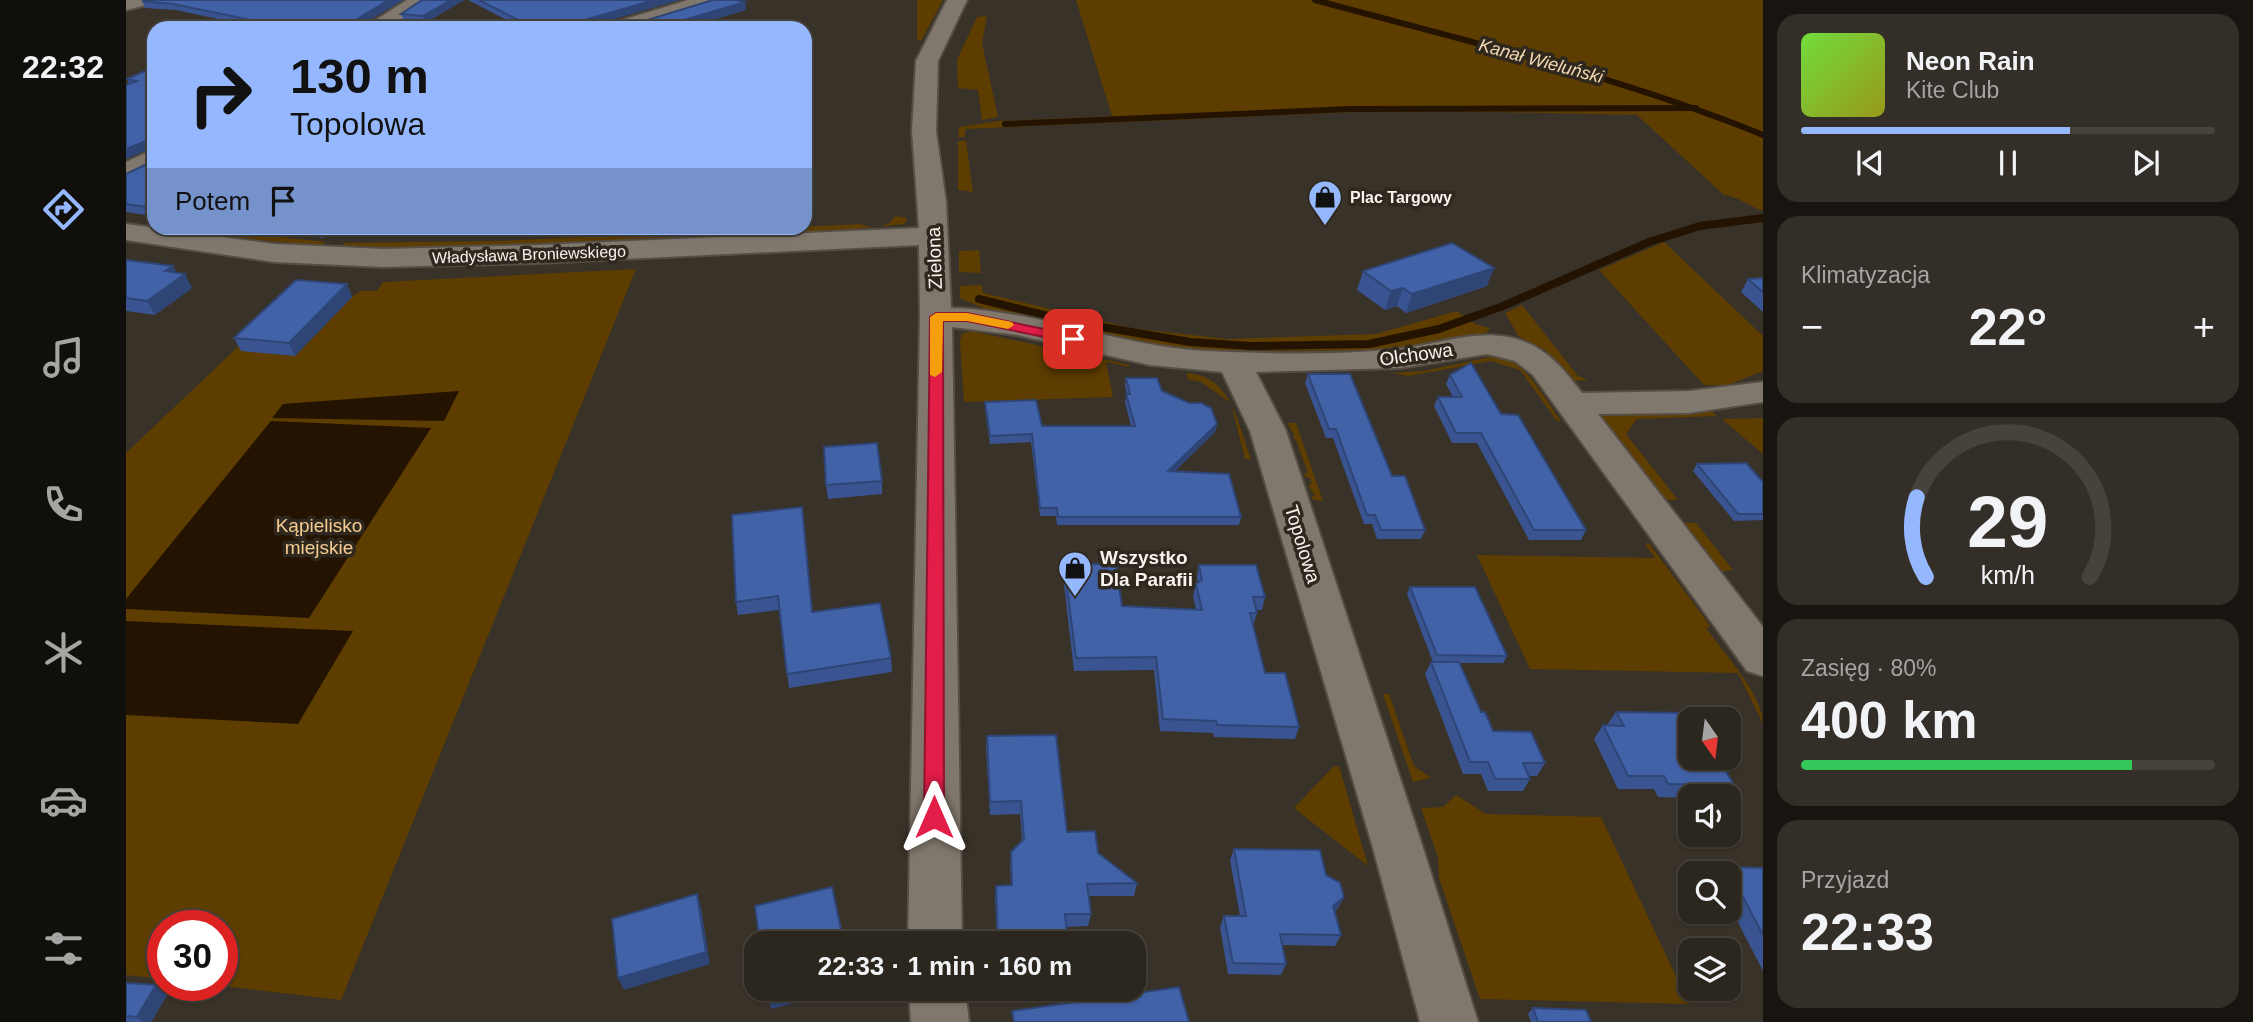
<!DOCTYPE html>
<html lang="pl">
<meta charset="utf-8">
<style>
body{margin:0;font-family:Helvetica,sans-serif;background:#332e27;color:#f1f3f6;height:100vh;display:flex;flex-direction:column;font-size:26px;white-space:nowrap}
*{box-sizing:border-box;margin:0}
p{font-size:23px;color:#a6a5a4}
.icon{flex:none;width:38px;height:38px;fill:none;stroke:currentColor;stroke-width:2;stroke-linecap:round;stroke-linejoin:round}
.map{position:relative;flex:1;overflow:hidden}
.panel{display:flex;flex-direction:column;gap:14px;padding:14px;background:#181510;width:490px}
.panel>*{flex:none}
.top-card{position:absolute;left:21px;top:21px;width:665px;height:214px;border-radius:21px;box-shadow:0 2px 5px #0004,0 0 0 2px #47433c;background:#94b7fd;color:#111;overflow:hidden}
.needle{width:46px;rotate:166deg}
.controls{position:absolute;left:1552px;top:707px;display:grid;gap:14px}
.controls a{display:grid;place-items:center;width:63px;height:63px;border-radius:14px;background:#2b261e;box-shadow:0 2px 5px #0004,0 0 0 2px #47433c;font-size:35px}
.speed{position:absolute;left:21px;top:910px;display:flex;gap:14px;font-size:35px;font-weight:700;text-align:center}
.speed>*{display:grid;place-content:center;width:91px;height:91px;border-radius:50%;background:#2b261e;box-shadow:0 2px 5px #0004,0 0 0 2px #47433c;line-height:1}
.speed .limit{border:10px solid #d22;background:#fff;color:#111}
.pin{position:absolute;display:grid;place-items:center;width:60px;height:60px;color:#fff;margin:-30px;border-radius:14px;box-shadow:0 4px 10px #0006}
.me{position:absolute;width:77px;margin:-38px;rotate:0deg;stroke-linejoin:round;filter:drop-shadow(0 0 5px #0008)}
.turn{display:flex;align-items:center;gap:24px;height:147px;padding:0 28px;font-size:32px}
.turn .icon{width:91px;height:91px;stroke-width:2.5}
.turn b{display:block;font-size:49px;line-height:60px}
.then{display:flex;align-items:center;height:66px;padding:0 28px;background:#0003;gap:14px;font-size:26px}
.big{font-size:52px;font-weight:800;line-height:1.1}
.panel .tile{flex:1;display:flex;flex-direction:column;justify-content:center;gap:10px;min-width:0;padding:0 24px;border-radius:21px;background:#332e27}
.panel .dial{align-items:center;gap:0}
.dial svg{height:182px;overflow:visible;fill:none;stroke:#47433c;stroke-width:7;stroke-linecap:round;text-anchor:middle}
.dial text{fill:#f1f3f6;stroke:none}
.song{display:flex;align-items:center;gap:21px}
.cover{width:84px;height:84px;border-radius:10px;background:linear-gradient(135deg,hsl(100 70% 55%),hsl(60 70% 35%))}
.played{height:7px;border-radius:4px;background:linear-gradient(90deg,#94b7fd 65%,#47433c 65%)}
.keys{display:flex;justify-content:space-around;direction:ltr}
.heat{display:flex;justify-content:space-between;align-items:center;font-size:38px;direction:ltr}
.charge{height:10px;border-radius:5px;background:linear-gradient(90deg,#34c759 80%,#47433c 0)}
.trip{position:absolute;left:618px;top:931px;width:402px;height:70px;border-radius:21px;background:#2b261e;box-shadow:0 2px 5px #0004,0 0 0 2px #47433c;font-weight:800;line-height:70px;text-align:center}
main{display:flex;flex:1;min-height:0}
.tabs{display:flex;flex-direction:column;width:126px;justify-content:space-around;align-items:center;background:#110f0c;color:#a6a5a4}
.tabs .icon{width:49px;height:49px}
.tabs .on{color:#94b7fd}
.tabs b{font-size:32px;color:#f1f3f6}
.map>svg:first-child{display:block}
</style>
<main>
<nav class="tabs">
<b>22:32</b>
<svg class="icon on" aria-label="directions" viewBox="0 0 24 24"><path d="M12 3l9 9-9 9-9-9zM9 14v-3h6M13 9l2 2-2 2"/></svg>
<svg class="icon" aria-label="music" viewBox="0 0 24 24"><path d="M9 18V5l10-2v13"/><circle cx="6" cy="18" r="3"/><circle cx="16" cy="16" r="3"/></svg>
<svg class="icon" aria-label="phone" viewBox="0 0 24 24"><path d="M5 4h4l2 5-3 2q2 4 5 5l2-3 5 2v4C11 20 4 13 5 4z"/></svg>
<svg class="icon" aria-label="climate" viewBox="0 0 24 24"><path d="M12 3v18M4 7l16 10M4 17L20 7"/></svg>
<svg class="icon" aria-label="car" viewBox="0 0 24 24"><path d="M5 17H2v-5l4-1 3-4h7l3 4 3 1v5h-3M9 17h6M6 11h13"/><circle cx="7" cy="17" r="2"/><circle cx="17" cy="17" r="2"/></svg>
<svg class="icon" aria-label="filters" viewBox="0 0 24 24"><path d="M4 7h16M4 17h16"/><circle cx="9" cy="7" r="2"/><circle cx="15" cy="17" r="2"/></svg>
</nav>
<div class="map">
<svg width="1637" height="1022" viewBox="0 0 1637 1022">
<rect width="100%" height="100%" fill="#393228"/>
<g fill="#5e3d00">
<path d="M791 0H817L795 41 791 40Z"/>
<path d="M950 0H1637V211C1623 206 1613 197 1598 195L1511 115 1276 110 839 129V137H832L833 127 873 121 986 116Z"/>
<path d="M861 16 856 43 872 117 856 120 852 90 832 88 831 60 851 17Z"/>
<path d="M832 141H840L847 192 832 190Z"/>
<path d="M769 216 781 218 779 224 730 229 324 249 215 248 218 243 374 241 734 224C745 229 764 228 769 216Z"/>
<path d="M85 229 199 242 194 246 78 234Z"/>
<path d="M1538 242 1637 336V371L1602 385H1578L1473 270Z"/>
<path d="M853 250 855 273 833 272V251Z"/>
<path d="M510 269 215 1000 89 985H96V926H37V979L0 975V453L173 289 227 296 234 291H251L257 282Z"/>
<path d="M856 285 857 293 1006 328 1100 339 1250 334 1331 311 1349 324 1364 328 1360 333 1266 351 1065 350 1024 346 859 309 834 298V286Z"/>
<path d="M1396 305 1452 376 1462 380 1444 381 1419 350 1393 337 1379 313Z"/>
<path d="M845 331 1004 365 1003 367 980 362 987 397 838 402 834 341 836 334Z"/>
<path d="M1369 356C1400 359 1418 399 1435 421H1431L1394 370 1365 361 1282 376 1266 373 1298 371Z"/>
<path d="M1061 373C1106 376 1112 424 1125 459H1119L1105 403 1075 382 1061 379Z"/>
<path d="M1580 406 1591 416 1511 419 1500 434 1552 500H1539L1532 497 1472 418 1482 412Z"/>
<path d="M1637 418V454L1596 419Z"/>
<path d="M1161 423H1170L1197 501 1187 500 1186 496H1189L1182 485 1186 484 1184 478 1179 477 1178 473H1182L1170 440 1166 437 1169 436Z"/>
<path d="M1557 523H1570L1607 570 1591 572Z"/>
<path d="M1523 543 1585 627 1580 628C1597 652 1637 695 1637 724L1612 673 1404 669 1351 555 1529 558 1519 544Z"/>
<path d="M1257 694H1263L1288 766 1305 778 1287 782Z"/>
<path d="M1213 766 1242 866 1168 808 1207 767Z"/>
<path d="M1330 795 1360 814 1475 817 1563 1004 1354 999 1313 878 1312 857 1295 808 1317 807Z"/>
</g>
<g fill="#231300">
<path d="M333 391 318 421 146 418 157 404Z"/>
<path d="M145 421 305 428 183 618 0 609V599Z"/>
<path d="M0 621 227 631 172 724 0 715Z"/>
</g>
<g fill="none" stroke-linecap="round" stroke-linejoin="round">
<g stroke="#231300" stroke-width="6">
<path d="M1189 0C1340 41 1492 76 1637 135"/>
<path d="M879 124 1224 109 1570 108"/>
</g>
<path stroke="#231300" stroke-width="8" d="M853 299 947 322 1064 342 1126 346 1243 344 1313 329 1377 306 1523 242 1574 226 1637 218"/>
<g stroke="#554e45" stroke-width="4">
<g id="minor">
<path d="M0 0H28L25 4 0 10Z"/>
<path d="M281 0H305L262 28H237Z"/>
<path d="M562 0H593L590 4 512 28H480L483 24Z"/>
<path d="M821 0H841L812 61 810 131 820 202 825 308C912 310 994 347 1081 351 1143 354 1210 355 1272 349 1309 345 1345 330 1382 337 1418 344 1435 366 1456 393L1563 391 1637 382V402L1563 413 1472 414 1637 627V676L1621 671 1407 375 1389 361 1361 354 1274 368 1130 372 1160 431 1297 848 1352 1022H1294L1247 848 1124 431 1096 372 1024 365 891 335 826 327 836 943H782L794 317 793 245 413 263 258 267 148 262 0 240V224L148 244 258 249 413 245 793 228 786 131 790 61Z"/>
<path d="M28 149V168L0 181V162Z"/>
<path d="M783 989H839L843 1022H785Z"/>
</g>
</g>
<use href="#minor" fill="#81786d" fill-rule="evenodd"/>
</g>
<g fill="#395490">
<path d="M277 0 230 28H120L125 26 50 10 19 8 16 1Z"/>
<path d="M296 0H338L299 23 278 21 275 14Z"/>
<path d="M342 0H553L457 28H396Z"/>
<path d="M619 2 620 10 558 28H516L515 22Z"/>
<path d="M28 67V216L0 212V174L25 162V148L1 79Z"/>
<path d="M119 228H210L197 238Z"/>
<path d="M0 260 51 273 66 288 29 315 0 311Z"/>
<path d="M1237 271 1361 286 1280 313 1271 306 1259 310 1231 290Z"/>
<path d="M1637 278V312L1615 292 1622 279Z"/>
<path d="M221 284 226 297 169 356 115 351 108 338Z"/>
<path d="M1182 374 1266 476 1299 530 1295 539H1251L1246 524H1238L1207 438H1200L1179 383Z"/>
<path d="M1324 375 1375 414 1460 530 1455 540H1403L1351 443H1326L1308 406 1312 397H1327L1320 384Z"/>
<path d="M1000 378 1036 391 1091 424 1089 432 1049 471 1115 517 1113 525H931L930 516H914L905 442 864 444 859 410V402L916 426H1005L999 402 1001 394 999 386Z"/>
<path d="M1571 464 1637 482V520L1608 521 1567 471Z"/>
<path d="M756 481V494L702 499 700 485Z"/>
<path d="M606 515 686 612 765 658 766 672 663 688 653 610 612 615 610 602Z"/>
<path d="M938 564 996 606 1070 610 1067 596 1070 584 1072 583 1071 577 1073 565 1139 597 1136 610H1130L1131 613 1127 625 1139 673 1173 727 1169 739 1088 737 1087 733 1034 731 1028 670 948 671 937 576Z"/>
<path d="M1284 587 1381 656 1377 663H1334L1355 712 1367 731 1419 763 1411 776H1403L1404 779 1397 791H1362L1355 774H1337L1299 674 1305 662H1307L1281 594Z"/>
<path d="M1490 712 1608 785 1598 796H1564V798L1532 797 1528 789H1492L1468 739 1477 725H1481Z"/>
<path d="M861 736 941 832 972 853 1011 883 1008 896H963L965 914 962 926 940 927 942 943H871L869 898 870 886 885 885 884 865 885 852 896 840 894 814 864 815 860 749Z"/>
<path d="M1108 849 1200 875 1218 897 1212 908 1209 912 1215 935 1209 946 1156 945 1160 964 1155 975 1102 974 1094 927 1098 916H1114L1104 860Z"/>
<path d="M1601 867 1637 868V971L1603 905V873H1595Z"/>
<path d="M0 983 30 985 41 995 25 1022H0Z"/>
<path d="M1407 1008 1465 1022H1405L1402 1014Z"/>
</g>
<g fill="#2e4576">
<path d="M263 0H277L230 28H216Z"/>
<path d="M325 0H338L299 23 297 16Z"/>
<path d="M528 0H553L457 28H431Z"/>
<path d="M619 2 620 10 558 28H531Z"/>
<path d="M25 139 28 147 0 159V149Z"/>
<path d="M196 228H210L197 238 194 229Z"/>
<path d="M47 266 54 278 59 274 66 288 29 315 21 301 39 271Z"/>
<path d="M1368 268 1361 286 1280 313 1286 294Z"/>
<path d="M221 284 226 297 169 356 163 343Z"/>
<path d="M1277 288 1271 306 1259 310 1265 291Z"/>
<path d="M1091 424 1089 432 1041 479 1042 471Z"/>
<path d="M571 894 575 907 584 964 498 990 492 978Z"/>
<path d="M1218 897 1212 908 1202 918 1207 906Z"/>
<path d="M30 985 41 995 25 1022H17L11 1017Z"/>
<path d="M675 989H724L645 1009 642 997Z"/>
</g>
<g fill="#4262a8" stroke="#2e4576" stroke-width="2">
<path d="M20 0H263L216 28H120L135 22 47 4 16 1Z"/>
<path d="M296 0H325L297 16 275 14Z"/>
<path d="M353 0H528L431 28H408Z"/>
<path d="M587 0H610L619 2 531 28H528L515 22Z"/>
<path d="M28 67V208L0 204V174L25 162V139L0 149V85L11 81 1 79Z"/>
<path d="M1326 243 1368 268 1286 294 1277 288 1265 291 1237 271Z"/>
<path d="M0 260 47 266 39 271 59 274 21 301 0 298Z"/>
<path d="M1637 278V292L1622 279Z"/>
<path d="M170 280 221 284 163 343 108 338Z"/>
<path d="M1345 363 1375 414 1392 415 1460 530H1408L1355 433H1330L1312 397H1336L1324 375Z"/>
<path d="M1182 374H1224L1266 476H1279L1299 530H1255L1249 515H1241L1210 429H1203Z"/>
<path d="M1000 378H1031L1036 391 1063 403H1075L1085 408 1091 424 1042 471 1103 474 1115 517H932L931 508H914L906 434 864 436 859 402 910 400 916 426H1009L1000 394H1004Z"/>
<path d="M751 443 756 481 700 485 698 447Z"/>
<path d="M1620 463 1637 482V514H1612L1571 464Z"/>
<path d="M676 507 686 612 754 603 765 658 661 674 652 596 610 602 606 515Z"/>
<path d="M938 564H990L996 606 1076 610 1070 584 1076 580 1073 565H1130L1139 597H1127L1131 613H1124L1139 673H1159L1173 727 1091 725 1090 721 1037 719 1030 657 950 658Z"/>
<path d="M1284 587H1349L1381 656 1311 655Z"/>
<path d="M1305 662H1333L1355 712H1359L1367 731 1405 732 1419 763H1397L1404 779H1369L1362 762H1344Z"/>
<path d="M1490 712 1566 713 1570 719H1564V758H1592L1608 785 1542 784 1538 776H1502L1477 725 1498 726Z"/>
<path d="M930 735 941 832 969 831 972 853 1011 883 961 884 965 914H939L942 943H872L870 886 886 885 885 852 898 839 895 801 864 802 861 736Z"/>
<path d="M1108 849 1194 850 1200 875 1214 883 1218 897 1207 906 1215 935 1154 934 1160 964 1107 963 1098 916H1120Z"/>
<path d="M1601 867 1637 868V935Z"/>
<path d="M706 887 718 943H634L629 906Z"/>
<path d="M571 894 580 952 492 978 486 919Z"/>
<path d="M0 983 30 985 11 1017 0 1016Z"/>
<path d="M1053 987 1063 1022H888L886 1011Z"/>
<path d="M641 989H675L642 997Z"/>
<path d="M1407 1008 1460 1010 1465 1022H1412Z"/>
</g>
<path fill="#e11d48" stroke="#92132f" stroke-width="2" d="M841 313 947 335 953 339 947 343 841 321H817L818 817 815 824 808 826 801 824 798 817 804 317 810 313Z"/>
<path fill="#f59e0b" d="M841 313 886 322 888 325 882 329 841 321H817L816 372 809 377 804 375V317L810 313Z"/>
<defs>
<g id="shop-pin" transform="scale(1.75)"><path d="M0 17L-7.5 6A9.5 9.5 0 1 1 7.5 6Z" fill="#94b7fd" stroke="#2f281e"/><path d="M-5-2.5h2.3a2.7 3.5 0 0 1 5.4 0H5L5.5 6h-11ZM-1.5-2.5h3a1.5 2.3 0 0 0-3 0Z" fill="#111"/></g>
</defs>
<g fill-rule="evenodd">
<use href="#shop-pin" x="1199" y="197"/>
<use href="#shop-pin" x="949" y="568"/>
</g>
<g text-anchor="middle" stroke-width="7" stroke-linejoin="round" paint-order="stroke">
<g font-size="16" font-weight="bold" fill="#f8f3ed" stroke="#2f281e" text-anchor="start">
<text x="1224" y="203">Plac Targowy</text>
</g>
<g font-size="16" fill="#f8f3ed" stroke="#2f281e">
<text transform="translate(403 254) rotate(-2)" y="6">Władysława Broniewskiego</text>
</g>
<g font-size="18" font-style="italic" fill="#f4d8b2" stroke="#2f281e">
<text transform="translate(1415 61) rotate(15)" y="6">Kanał Wieluński</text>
</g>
<g font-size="19" fill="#f8f3ed" stroke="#2f281e">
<text transform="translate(808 258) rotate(-92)" y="7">Zielona</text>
<text transform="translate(1290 354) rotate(-8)" y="7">Olchowa</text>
<text transform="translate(1177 544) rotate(73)" y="7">Topolowa</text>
</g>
<g font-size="19" fill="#f5cb91" stroke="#2f281e">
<text x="193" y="532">Kąpielisko<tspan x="193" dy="22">miejskie</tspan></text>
</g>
<g font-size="19" font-weight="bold" fill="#f8f3ed" stroke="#2f281e" text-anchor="start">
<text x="974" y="564">Wszystko<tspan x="974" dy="22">Dla Parafii</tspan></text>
</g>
</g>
</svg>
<div class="controls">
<a><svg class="needle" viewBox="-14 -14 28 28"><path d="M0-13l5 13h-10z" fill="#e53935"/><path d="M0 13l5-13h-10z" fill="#a6a5a4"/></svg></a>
<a><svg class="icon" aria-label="sound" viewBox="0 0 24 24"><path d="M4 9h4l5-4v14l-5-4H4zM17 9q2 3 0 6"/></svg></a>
<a><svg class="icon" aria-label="search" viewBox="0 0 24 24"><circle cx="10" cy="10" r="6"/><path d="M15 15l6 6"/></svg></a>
<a><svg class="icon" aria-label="layers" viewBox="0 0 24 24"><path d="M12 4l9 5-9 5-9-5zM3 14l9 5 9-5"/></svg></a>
</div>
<div class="speed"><div class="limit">30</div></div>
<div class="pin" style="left:947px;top:339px;background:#d93025"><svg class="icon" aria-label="arrive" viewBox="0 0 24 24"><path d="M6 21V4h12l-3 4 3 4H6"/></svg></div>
<svg class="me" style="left:808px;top:817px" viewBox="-20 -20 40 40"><path d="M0-17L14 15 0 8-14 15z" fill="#e11d48" stroke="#fff" stroke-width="4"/></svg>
<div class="trip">22:33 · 1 min · 160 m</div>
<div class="top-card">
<div class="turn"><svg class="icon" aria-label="right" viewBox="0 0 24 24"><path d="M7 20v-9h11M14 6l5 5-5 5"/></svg><div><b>130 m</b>Topolowa</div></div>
<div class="then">Potem<svg class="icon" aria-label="arrive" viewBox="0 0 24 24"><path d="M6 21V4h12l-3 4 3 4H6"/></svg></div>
</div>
</div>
<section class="panel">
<div class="tile">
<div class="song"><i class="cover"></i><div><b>Neon Rain</b><p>Kite Club</p></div></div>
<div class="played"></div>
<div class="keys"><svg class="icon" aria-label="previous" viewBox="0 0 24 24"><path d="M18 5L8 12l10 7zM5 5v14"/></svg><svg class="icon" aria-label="pause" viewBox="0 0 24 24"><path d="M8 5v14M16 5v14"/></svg><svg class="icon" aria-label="next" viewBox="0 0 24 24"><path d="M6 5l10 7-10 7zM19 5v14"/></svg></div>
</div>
<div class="tile"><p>Klimatyzacja</p>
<div class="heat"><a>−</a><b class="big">22°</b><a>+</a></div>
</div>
<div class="tile dial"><svg viewBox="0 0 100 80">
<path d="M14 69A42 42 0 1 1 86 69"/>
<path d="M14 69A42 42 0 0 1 10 34" stroke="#94b7fd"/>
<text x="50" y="56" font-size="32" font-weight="700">29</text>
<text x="50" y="72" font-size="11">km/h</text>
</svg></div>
<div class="tile"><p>Zasięg · 80%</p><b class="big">400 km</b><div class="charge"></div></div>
<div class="tile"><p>Przyjazd</p><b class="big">22:33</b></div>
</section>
</main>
